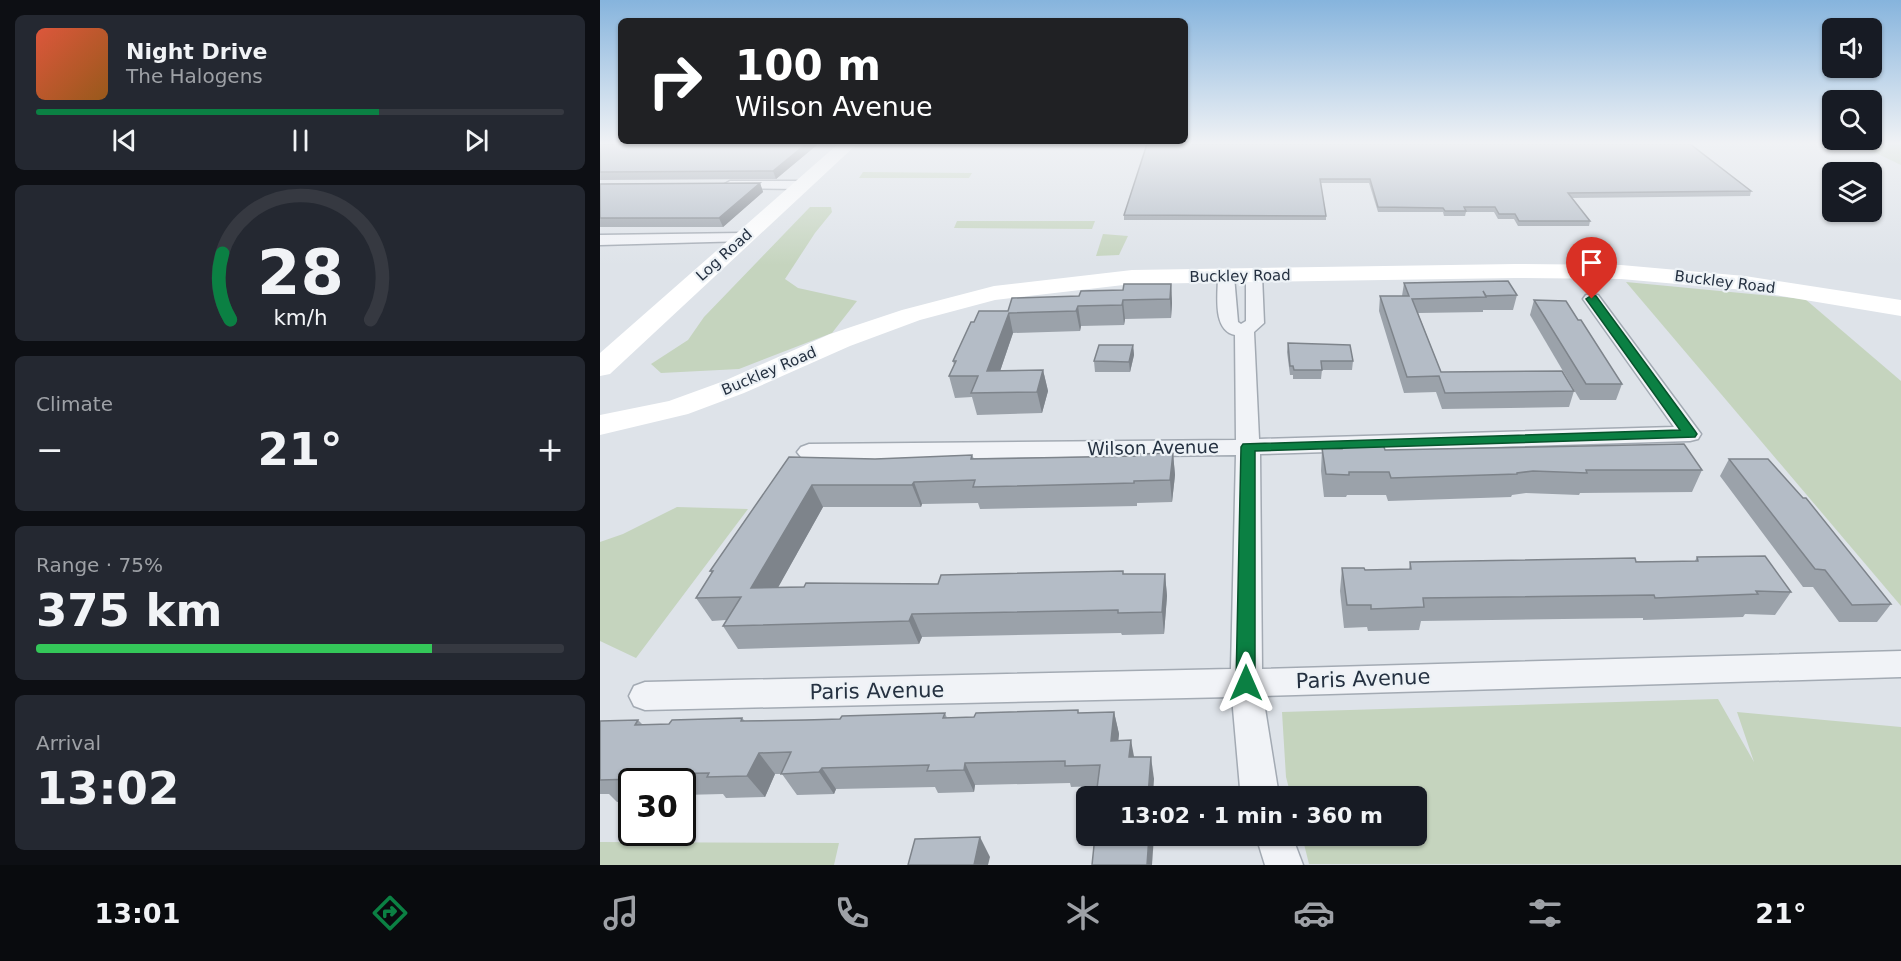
<!DOCTYPE html>
<meta charset="utf-8">
<style>
body{margin:0;font-family:"DejaVu Sans",sans-serif;background:#242831;color:#f1f3f6;height:100vh;display:flex;flex-direction:column;font-size:22px;white-space:nowrap}
*{box-sizing:border-box;margin:0}
p{font-size:20px;color:#9ea1a6}
.icon{flex:none;width:33px;height:33px;fill:none;stroke:currentColor;stroke-width:2;stroke-linecap:round;stroke-linejoin:round}
.map{position:relative;flex:1;overflow:hidden}
.sheet{display:flex;flex-direction:column;gap:15px;padding:15px;background:#0d0f14;width:600px}
.sheet>*{flex:none}
.top-card{position:absolute;left:18px;top:18px;width:570px;height:126px;border-radius:9px;box-shadow:0 2px 4px #0004;background:#202124;color:#fff;overflow:hidden}
.controls{position:absolute;left:1222px;top:18px;display:grid;gap:12px}
.controls a{display:grid;place-items:center;width:60px;height:60px;border-radius:9px;background:#171b24;box-shadow:0 2px 4px #0004;font-size:30px}
.speed{position:absolute;left:18px;top:768px;display:flex;gap:12px;font-size:30px;font-weight:700;text-align:center}
.speed>*{display:grid;place-content:center;width:78px;height:78px;border-radius:50%;background:#171b24;box-shadow:0 2px 4px #0004;line-height:1}
.speed .limit{border:3px solid #111;border-radius:9px;background:#fff;color:#111}
.pin{position:absolute;display:grid;place-items:center;width:51px;height:51px;color:#fff;margin:-62px -26px;border-radius:50% 50% 50% 0;rotate:-45deg;box-shadow:0 0 6px #0007}
.pin .icon{rotate:45deg}
.me{position:absolute;width:66px;margin:-33px;rotate:0deg;stroke-linejoin:round;filter:drop-shadow(0 0 4px #0008)}
.turn{display:flex;align-items:center;gap:21px;height:126px;padding:0 18px;font-size:27px}
.turn .icon{width:78px;height:78px;stroke-width:2.5}
.turn b{display:block;font-size:42px;line-height:51px}
.big{font-size:45px;font-weight:800;line-height:1.1}
.sheet .widget{flex:1;display:flex;flex-direction:column;justify-content:center;gap:9px;min-width:0;padding:0 21px;border-radius:9px;background:#242831}
.sheet .dial{align-items:center;gap:0}
.dial svg{height:156px;overflow:visible;fill:none;stroke:#363941;stroke-width:7;stroke-linecap:round;text-anchor:middle}
.dial text{fill:#f1f3f6;stroke:none}
.song{display:flex;align-items:center;gap:18px}
.cover{width:72px;height:72px;border-radius:9px;background:linear-gradient(135deg,hsl(10 70% 55%),hsl(30 70% 35%))}
.played{height:6px;border-radius:3px;background:linear-gradient(90deg,#0b8043 65%,#363941 65%)}
.keys{display:flex;justify-content:space-around;direction:ltr}
.heat{display:flex;justify-content:space-between;align-items:center;font-size:33px;direction:ltr}
.charge{height:9px;border-radius:4px;background:linear-gradient(90deg,#34c759 75%,#363941 0)}
.trip{position:absolute;left:476px;top:786px;width:351px;height:60px;border-radius:9px;background:#171b24;box-shadow:0 2px 4px #0004;font-weight:800;line-height:60px;text-align:center}
.tab-bar{display:flex;height:96px;justify-content:space-around;align-items:center;background:#090b0e;color:#9ea1a6}
.tab-bar .icon{width:42px;height:42px}
.tab-bar .current{color:#0b8043}
.tab-bar b{font-size:27px;color:#f1f3f6}
main{display:flex;flex:1;min-height:0}
.map>svg:first-child{display:block}
</style>
<main>
<section class="sheet">
<div class="widget">
<div class="song"><i class="cover"></i><div><b>Night Drive</b><p>The Halogens</p></div></div>
<div class="played"></div>
<div class="keys"><svg class="icon" aria-label="previous" viewBox="0 0 24 24"><path d="M18 5L8 12l10 7zM5 5v14"/></svg><svg class="icon" aria-label="pause" viewBox="0 0 24 24"><path d="M8 5v14M16 5v14"/></svg><svg class="icon" aria-label="next" viewBox="0 0 24 24"><path d="M6 5l10 7-10 7zM19 5v14"/></svg></div>
</div>
<div class="widget dial"><svg viewBox="0 0 100 80">
<path d="M14 69A42 42 0 1 1 86 69"/>
<path d="M14 69A42 42 0 0 1 10 35" stroke="#0b8043"/>
<text x="50" y="56" font-size="32" font-weight="700">28</text>
<text x="50" y="72" font-size="11">km/h</text>
</svg></div>
<div class="widget"><p>Climate</p>
<div class="heat"><a>−</a><b class="big">21°</b><a>+</a></div>
</div>
<div class="widget"><p>Range · 75%</p><b class="big">375 km</b><div class="charge"></div></div>
<div class="widget"><p>Arrival</p><b class="big">13:02</b></div>
</section>
<div class="map">
<svg width="1301" height="865" viewBox="0 0 1301 865">
<rect width="100%" height="100%" fill="#dee3e9"/>
<g fill="#c5d4be">
<path d="M1257 144H1301V165Z"/>
<path d="M263 172 372 173 369 178H259Z"/>
<path d="M210 207H231L232 212 215 233 185 279 198 288 257 301 232 333 139 369 61 373 51 364 88 340 104 317Z"/>
<path d="M357 221H495L492 229 354 228Z"/>
<path d="M503 234 528 236 519 255 496 256Z"/>
<path d="M1026 282 1205 299 1301 381V606Z"/>
<path d="M77 507 148 509 36 658 0 641V542L23 534Z"/>
<path d="M1118 699 1154 762 1137 712 1301 727V865L709 864 702 836H816V796H691L686 777 682 712Z"/>
<path d="M0 842 239 843 234 865H0Z"/>
</g>
<g fill="none" stroke-linecap="round" stroke-linejoin="round">
<g stroke="#a3aab3" stroke-width="3">
<g id="street">
<path d="M130 181H200L207 185 200 189 125 188 123 185Z"/>
<path d="M142 233 147 235 150 238 147 241 0 245V235Z"/>
<path d="M654 270 662 275 664 323 654 332 659 439 1074 427 983 299 986 295H998L1101 434 1098 439 1090 441 660 454 662 669 1301 651V677L663 696 679 796H643L640 788 632 697 45 710 34 706 29 696 34 686 45 682 631 669 636 455 209 460 201 457 197 452 201 447 209 444 636 440 635 335C612 330 618 294 618 276L620 272H632L634 276 638 322 641 324 646 321V275Z"/>
<path d="M656 836H692L703 865H665Z"/>
</g>
</g>
<use href="#street" fill="#f1f3f7" fill-rule="evenodd"/>
<g fill="#fff" fill-rule="evenodd">
<path d="M238 144H257L10 374 0 376V353Z"/>
<path d="M915 264 1021 265 1145 276 1301 300V316L1145 290 1021 279 915 278 532 284 395 300 320 320 250 346 144 393 88 414 0 435V415L69 401 124 381 230 334 302 310 394 286 532 270Z"/>
</g>
</g>
<g fill="#9ba2aa">
<path d="M0 144H218L176 179 0 180Z"/>
<path d="M547 144 1151 191 1150 196 971 198 990 221 989 226H918L914 219H898L894 212H866L865 216H844L843 212H778L769 183H721L726 216V220H524V215Z"/>
<path d="M160 183 163 192 123 227H0V184Z"/>
<path d="M804 283 917 295 913 310H883V312L818 313 841 372 974 391 969 407 842 409 836 392 804 393 779 311 780 296H802Z"/>
<path d="M571 284 572 303 571 318 525 319 524 325 481 326 480 331 413 333 400 371 443 370 448 391 442 413 377 415 372 397 355 398 349 376 354 365 353 361 374 322 408 311 479 296Z"/>
<path d="M934 300 1022 384 1016 400H980L930 315Z"/>
<path d="M688 343 753 361 752 370H722L721 379H693V375H690L687 352Z"/>
<path d="M533 345 534 355 530 372H495L494 361Z"/>
<path d="M742 445 785 450 1102 470 1092 492 980 493 979 495 926 493 912 495 911 497 788 501 786 495H747L746 497H724L721 471 722 448 741 449Z"/>
<path d="M573 453 575 475 572 502 537 503V506L380 509 378 503 322 504 321 507H223L178 587 338 584 523 574H565L567 596 564 634 522 635 521 633 322 637 319 644 138 649 123 626 126 620 112 621 96 598 112 574 110 571 189 457 275 459 372 455 374 459 538 456Z"/>
<path d="M1129 459 1291 604 1277 622H1239L1213 587H1203L1120 476Z"/>
<path d="M1097 557 1191 592 1175 615 1145 614 1143 617 1043 620V618L821 621 819 630 768 631 767 627 744 628 740 591 742 568 765 570 809 569 810 562 1095 561Z"/>
<path d="M514 712 519 734 518 741 554 779 497 786 471 787 470 783 375 785 374 792 338 793 335 787 236 789 234 794 197 795 182 774H175L165 797 126 798 123 794 82 795V782H32V801L17 802 9 794H0V721L38 720 42 724H69L142 718 145 721 240 719 345 713 347 718Z"/>
</g>
<g fill="#7e848b">
<path d="M206 144H218L176 179 173 171Z"/>
<path d="M160 183 163 192 123 227 119 218Z"/>
<path d="M571 284 572 303 571 318 570 299Z"/>
<path d="M523 300 525 319 524 325 522 305Z"/>
<path d="M478 306 481 326 480 331 476 311Z"/>
<path d="M409 313 413 333 393 392 387 371Z"/>
<path d="M533 345 534 355 530 372 529 362Z"/>
<path d="M443 370 448 391 442 413 437 392Z"/>
<path d="M573 453 575 475 572 502 570 480Z"/>
<path d="M314 482 322 504 321 507 312 485Z"/>
<path d="M212 485 223 507 165 611 151 588Z"/>
<path d="M565 574 567 596 564 634 562 612Z"/>
<path d="M312 614 322 637 319 644 309 621Z"/>
<path d="M514 712 519 734 516 763 511 741Z"/>
<path d="M531 740 535 762 529 757Z"/>
<path d="M159 753 175 774 165 797 147 776Z"/>
<path d="M551 757 554 779 553 796H548Z"/>
<path d="M365 763 375 785 374 792 364 770Z"/>
<path d="M222 768 236 789 234 794 219 772Z"/>
<path d="M40 774 47 782H40L37 779Z"/>
<path d="M549 836H554L552 865H547Z"/>
<path d="M380 837 390 857 388 865H374Z"/>
</g>
<g fill="#b4bcc6" stroke="#7e848b" stroke-width="1.5">
<path d="M0 144H206L173 171 0 172Z"/>
<path d="M547 144H1090L1151 191 968 193 990 221H919L915 214H899L895 207H864L866 211H845L843 208 778 207 770 179H720L726 216 524 215Z"/>
<path d="M160 183 119 218H0V184Z"/>
<path d="M908 281 917 295 886 296 883 291 886 297 812 299 841 372 962 371 974 391 845 393 839 376 807 377 780 296H809L804 283Z"/>
<path d="M524 284H571L570 299 523 300 522 305 478 306 476 311 409 313 387 371 443 370 437 392 371 393 378 376H349L356 361H353L371 322H374L379 311H408L412 298 479 296 481 291 523 290Z"/>
<path d="M934 300 966 301 978 320H981L1022 384H986Z"/>
<path d="M688 343 750 345 753 361H721L722 370H694L693 366H690Z"/>
<path d="M499 345H533L529 362 494 361Z"/>
<path d="M783 444 785 450 1084 444 1102 470H986L987 473 933 471 917 473V474L791 478 789 472H749V475L726 474 722 448 742 449V445Z"/>
<path d="M573 453 570 480 534 481V483L373 487 375 480 314 482 312 485H212L151 588 204 587 206 583 338 584 341 575 523 571V574H565L562 612 518 613V610L312 614 309 621 123 626 141 597 96 598 113 571H110L189 457 275 459 372 455 371 459 538 456V454Z"/>
<path d="M1129 459H1168L1203 498H1206L1291 604 1252 605 1225 570 1215 569Z"/>
<path d="M1165 556 1191 592 1156 591 1158 594 1055 598 1054 595 823 598 824 607 771 609V605H747L742 568H764L765 570 811 569 810 562 1035 558 1036 562 1098 561 1097 557Z"/>
<path d="M478 710V713L514 712 511 741 531 740 529 757H551L548 796H496L500 765 465 766V761L365 763 364 770 327 771 329 765 222 768 219 772 181 774 191 752 159 753 147 776 107 777 109 773 40 774 37 779 0 780V721L38 720 35 725 69 724 72 720 142 718 141 721 206 720 240 719 242 716 345 713 343 718 374 717 376 713Z"/>
<path d="M495 836H549L547 865H492Z"/>
<path d="M380 837 374 865H308L315 839Z"/>
</g>
<linearGradient id="sky" x2="0" y2="1"><stop stop-color="#86b4dd"/><stop offset="0.54" stop-color="#f0f2f5"/><stop offset="1" stop-color="#f0f2f5" stop-opacity="0"/></linearGradient>
<rect width="1301" height="265" fill="url(#sky)"/>
<path fill="#0b8043" stroke="#07532c" stroke-width="1.5" d="M992 295 996 296 1095 431 1097 434 1095 437 655 451V683L653 689 646 691 639 689 636 683 641 447 643 444 1080 430 986 299Z"/>
<g text-anchor="middle" stroke-width="4.5" stroke-linejoin="round" paint-order="stroke">
<g font-size="15" fill="#253141" stroke="#edf2f6">
<text transform="translate(124 255) rotate(-42)" y="5">Log Road</text>
<text transform="translate(640 276) rotate(-1)" y="5">Buckley Road</text>
<text transform="translate(1125 282) rotate(7)" y="5">Buckley Road</text>
<text transform="translate(169 371) rotate(-23)" y="5">Buckley Road</text>
</g>
<g font-size="18" fill="#253141" stroke="#edf2f6">
<text transform="translate(553 448) rotate(-1)" y="6">Wilson Avenue</text>
</g>
<g font-size="21" fill="#253141" stroke="#edf2f6">
<text transform="translate(763 679) rotate(-2)" y="7">Paris Avenue</text>
<text transform="translate(277 691) rotate(-1)" y="7">Paris Avenue</text>
</g>
</g>
</svg>
<div class="controls">
<a><svg class="icon" aria-label="sound" viewBox="0 0 24 24"><path d="M4 9h4l5-4v14l-5-4H4zM17 9q2 3 0 6"/></svg></a>
<a><svg class="icon" aria-label="search" viewBox="0 0 24 24"><circle cx="10" cy="10" r="6"/><path d="M15 15l6 6"/></svg></a>
<a><svg class="icon" aria-label="layers" viewBox="0 0 24 24"><path d="M12 4l9 5-9 5-9-5zM3 14l9 5 9-5"/></svg></a>
</div>
<div class="speed"><div class="limit">30</div></div>
<div class="pin" style="left:992px;top:299px;background:#d93025"><svg class="icon" aria-label="arrive" viewBox="0 0 24 24"><path d="M6 21V4h12l-3 4 3 4H6"/></svg></div>
<svg class="me" style="left:646px;top:683px" viewBox="-20 -20 40 40"><path d="M0-17L14 15 0 8-14 15z" fill="#0b8043" stroke="#fff" stroke-width="4"/></svg>
<div class="trip">13:02 · 1 min · 360 m</div>
<div class="top-card">
<div class="turn"><svg class="icon" aria-label="right" viewBox="0 0 24 24"><path d="M7 20v-9h11M14 6l5 5-5 5"/></svg><div><b>100 m</b>Wilson Avenue</div></div>
</div>
</div>
</main>
<nav class="tab-bar">
<b>13:01</b>
<svg class="icon current" aria-label="directions" viewBox="0 0 24 24"><path d="M12 3l9 9-9 9-9-9zM9 14v-3h6M13 9l2 2-2 2"/></svg>
<svg class="icon" aria-label="music" viewBox="0 0 24 24"><path d="M9 18V5l10-2v13"/><circle cx="6" cy="18" r="3"/><circle cx="16" cy="16" r="3"/></svg>
<svg class="icon" aria-label="phone" viewBox="0 0 24 24"><path d="M5 4h4l2 5-3 2q2 4 5 5l2-3 5 2v4C11 20 4 13 5 4z"/></svg>
<svg class="icon" aria-label="climate" viewBox="0 0 24 24"><path d="M12 3v18M4 7l16 10M4 17L20 7"/></svg>
<svg class="icon" aria-label="car" viewBox="0 0 24 24"><path d="M5 17H2v-5l4-1 3-4h7l3 4 3 1v5h-3M9 17h6M6 11h13"/><circle cx="7" cy="17" r="2"/><circle cx="17" cy="17" r="2"/></svg>
<svg class="icon" aria-label="filters" viewBox="0 0 24 24"><path d="M4 7h16M4 17h16"/><circle cx="9" cy="7" r="2"/><circle cx="15" cy="17" r="2"/></svg>
<b>21°</b>
</nav>
